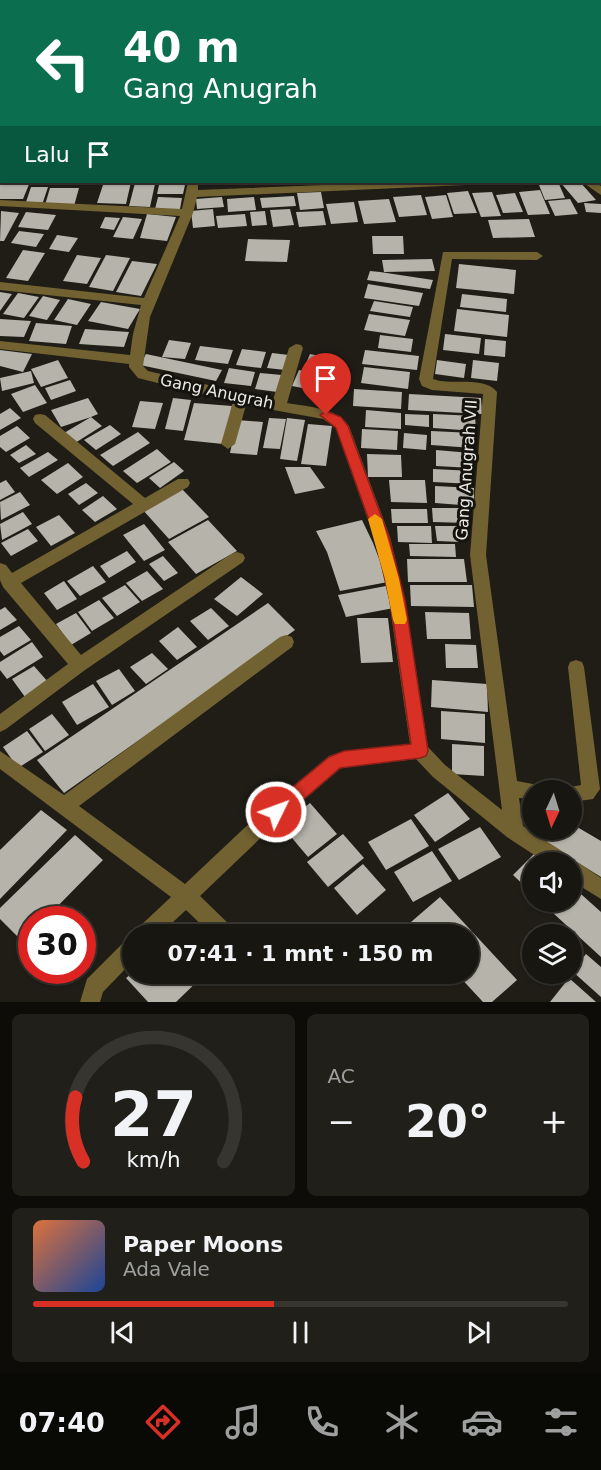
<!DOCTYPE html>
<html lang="id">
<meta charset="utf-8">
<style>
body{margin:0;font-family:"DejaVu Sans",sans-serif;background:#201f19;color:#f1f3f6;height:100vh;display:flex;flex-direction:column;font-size:22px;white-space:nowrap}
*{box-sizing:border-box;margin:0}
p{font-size:20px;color:#9e9f9f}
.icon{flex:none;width:33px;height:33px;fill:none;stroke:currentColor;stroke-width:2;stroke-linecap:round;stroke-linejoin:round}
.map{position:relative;height:1002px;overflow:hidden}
.side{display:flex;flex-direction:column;gap:12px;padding:12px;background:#0d0c09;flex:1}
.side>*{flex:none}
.guide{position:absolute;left:0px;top:0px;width:602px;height:183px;box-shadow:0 2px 4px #0004,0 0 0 2px #363530;background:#0b6e4f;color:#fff;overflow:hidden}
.needle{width:39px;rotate:184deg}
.buttons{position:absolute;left:522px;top:780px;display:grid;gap:12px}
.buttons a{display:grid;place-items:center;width:60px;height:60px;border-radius:50%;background:#171610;box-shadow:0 2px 4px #0004,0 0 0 2px #363530;font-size:30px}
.speed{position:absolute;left:18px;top:906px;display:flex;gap:12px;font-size:30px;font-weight:700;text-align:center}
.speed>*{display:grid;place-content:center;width:78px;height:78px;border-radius:50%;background:#171610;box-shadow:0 2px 4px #0004,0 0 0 2px #363530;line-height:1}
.speed .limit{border:9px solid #d22;background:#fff;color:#111}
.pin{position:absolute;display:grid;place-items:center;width:51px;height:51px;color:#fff;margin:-62px -26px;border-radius:50% 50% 50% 0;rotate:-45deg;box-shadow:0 0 6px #0007}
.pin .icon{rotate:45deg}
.me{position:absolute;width:66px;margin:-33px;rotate:48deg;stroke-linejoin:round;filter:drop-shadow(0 0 4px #0008)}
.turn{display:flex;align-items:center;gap:21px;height:126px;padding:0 24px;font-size:27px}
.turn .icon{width:78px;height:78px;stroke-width:2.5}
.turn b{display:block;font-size:42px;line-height:51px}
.then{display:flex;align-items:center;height:57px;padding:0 24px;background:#0003;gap:12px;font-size:22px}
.big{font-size:45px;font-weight:800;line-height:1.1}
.side .tile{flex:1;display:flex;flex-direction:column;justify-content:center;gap:9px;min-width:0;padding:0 21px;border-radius:9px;background:#201f19}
.side .dial{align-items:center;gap:0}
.dial svg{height:156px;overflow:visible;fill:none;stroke:#363530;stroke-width:7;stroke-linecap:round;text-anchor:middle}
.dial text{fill:#f1f3f6;stroke:none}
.song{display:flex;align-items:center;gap:18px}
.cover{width:72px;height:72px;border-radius:9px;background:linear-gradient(135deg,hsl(20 70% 55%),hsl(220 70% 35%))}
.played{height:6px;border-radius:3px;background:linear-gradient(90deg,#d93025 45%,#363530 45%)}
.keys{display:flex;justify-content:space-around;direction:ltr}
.heat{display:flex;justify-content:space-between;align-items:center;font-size:33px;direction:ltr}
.side .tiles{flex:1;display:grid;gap:12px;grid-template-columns:1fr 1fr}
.tile:last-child{grid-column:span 2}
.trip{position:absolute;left:122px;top:924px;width:357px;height:60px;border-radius:30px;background:#171610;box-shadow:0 2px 4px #0004,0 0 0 2px #363530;font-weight:800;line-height:60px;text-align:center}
.tab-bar{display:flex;height:96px;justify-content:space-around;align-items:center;background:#090906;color:#9e9f9f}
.tab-bar .icon{width:42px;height:42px}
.tab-bar .current{color:#d93025}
.tab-bar b{font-size:27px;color:#f1f3f6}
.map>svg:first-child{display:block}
</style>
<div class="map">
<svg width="601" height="1002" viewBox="0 0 601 1002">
<rect width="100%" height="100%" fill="#1f1d16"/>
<g fill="#b5b3aa">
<path d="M0 182H30L23 199H0Z"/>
<path d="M104 182H131L126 204 97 203Z"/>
<path d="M247 182H269L270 185H247Z"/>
<rect x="295" y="182" width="35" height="2"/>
<path d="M560 182H580L596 200 578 203Z"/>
<path d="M135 183 155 184 150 207 129 206Z"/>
<path d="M559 184 565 198 545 200 539 185Z"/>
<path d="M159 185H185L183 194H157Z"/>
<path d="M31 187H48L43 202H26Z"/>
<path d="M50 188H79L74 206 45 205Z"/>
<path d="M540 190 550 214 528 215 519 192Z"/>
<path d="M468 191 477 213 454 214 447 193Z"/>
<path d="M321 192 324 208 300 210 297 193Z"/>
<path d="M492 192 501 216 481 217 472 193Z"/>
<path d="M515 193 523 212 503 213 496 195Z"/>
<path d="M421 195 427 215 399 217 393 197Z"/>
<path d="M446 195 453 217 432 219 425 197Z"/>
<path d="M294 196 296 206 262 208 260 198Z"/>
<path d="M158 197 182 198 180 209H155Z"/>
<path d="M222 197 224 207 197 209 196 199Z"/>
<path d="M254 197 256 210 228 212 227 199Z"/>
<path d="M389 199 396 222 364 224 358 201Z"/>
<path d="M570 199 578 214 555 216 548 201Z"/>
<path d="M354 202 358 222 331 224 326 204Z"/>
<path d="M584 203 601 204V213L586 212Z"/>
<path d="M213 209 215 226 193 228 191 211Z"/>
<path d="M290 209 294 225 273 227 270 210Z"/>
<path d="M1 211 19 213 4 241H0Z"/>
<path d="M265 211 267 225 252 226 250 212Z"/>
<path d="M323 211 326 225 299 227 296 212Z"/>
<path d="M26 212 56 215 48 230 18 227Z"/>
<path d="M147 214 176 217 167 241 140 238Z"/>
<path d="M245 214 247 226 218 228 216 216Z"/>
<path d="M105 217 120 218 114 230 100 228Z"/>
<path d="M123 217 142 219 133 239 113 237Z"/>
<path d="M529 219 535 237 493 238 488 220Z"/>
<path d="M19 231 44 234 36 247 11 243Z"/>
<path d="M57 235 78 238 69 252 49 249Z"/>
<path d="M372 236H403L404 254H373Z"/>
<path d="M248 239 290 240 287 262 245 261Z"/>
<path d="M23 250 45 253 28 281 6 278Z"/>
<path d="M77 255 101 258 87 284 63 281Z"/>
<path d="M106 255 130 258 113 291 89 287Z"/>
<path d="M432 259 435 271 384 272 382 260Z"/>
<path d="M132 261 157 264 141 296 116 292Z"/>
<path d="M459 264 516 270 514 294 456 288Z"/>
<path d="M370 271 380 272 433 280 430 289 367 280Z"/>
<path d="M368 284 423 293 419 306 364 298Z"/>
<path d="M0 292 12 294 0 311Z"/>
<path d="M18 293 39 297 24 318 3 314Z"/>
<path d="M462 294 507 299 506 312 460 307Z"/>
<path d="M43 296 60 300 47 320 29 316Z"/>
<path d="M68 299 91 304 77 325 54 320Z"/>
<path d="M374 301 413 307 410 317 370 311Z"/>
<path d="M101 302 140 309 128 329 88 321Z"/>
<path d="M457 309 509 315 507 337 454 331Z"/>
<path d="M369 314 410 320 405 336 364 330Z"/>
<path d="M0 319 31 321 24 337 0 336Z"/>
<path d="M36 323 72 326 66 344 29 341Z"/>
<path d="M85 329 129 332 124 347 79 344Z"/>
<path d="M445 334 481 338 479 354 443 350Z"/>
<path d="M380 335 413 339 411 352 378 348Z"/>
<path d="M485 339 506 341 505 357 484 355Z"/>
<path d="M169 340 191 343 185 359 162 357Z"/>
<path d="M200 346 233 350 228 364 195 360Z"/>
<path d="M242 349 266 352 261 368 236 365Z"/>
<path d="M0 350 32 354 23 372 0 366Z"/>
<path d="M365 350 419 356 417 370 362 364Z"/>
<path d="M272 353 289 355 285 370 267 368Z"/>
<path d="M146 354 222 370 216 381 140 365Z"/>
<path d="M310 354 340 360 335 374 304 368Z"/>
<path d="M58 360 68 378 41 387 31 369Z"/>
<path d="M437 360 466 364 464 378 435 374Z"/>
<path d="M473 360 499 363 497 381 471 378Z"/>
<path d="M364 367 410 372 408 389 361 383Z"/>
<path d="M229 368 255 372 251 386 224 383Z"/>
<path d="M299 370 339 379 333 394 292 386Z"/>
<path d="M31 371 34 383 2 391 0 378Z"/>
<path d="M260 373 282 375 277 392 255 389Z"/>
<path d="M70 380 76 391 51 400 45 388Z"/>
<path d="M35 385 47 403 23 412 11 394Z"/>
<path d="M354 389 402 392 401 409 353 406Z"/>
<path d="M409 394 481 398 482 414 408 410Z"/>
<path d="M88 398 98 414 91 417 102 426 75 443 64 433 91 417 61 427 51 410Z"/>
<path d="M173 398 191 400 183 431 165 429Z"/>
<path d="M140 401 163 403 155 429 132 427Z"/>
<path d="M194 403 232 406 223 444 184 440Z"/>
<path d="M10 408 21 418 0 430V414Z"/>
<path d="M366 410 401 413V429L365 427Z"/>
<path d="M405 414 429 415V427L405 425Z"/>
<path d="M433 414 475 416 476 431 433 428Z"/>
<path d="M269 418 286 419 280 449 263 448Z"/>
<path d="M287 418 305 420 297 461 280 459Z"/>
<path d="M237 420 263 422 257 455 230 453Z"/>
<path d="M308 424 332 426 326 466 301 464Z"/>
<path d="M110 425 121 434 96 450 84 440Z"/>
<path d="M17 426 30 438 6 452 0 447V436Z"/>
<path d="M362 429 398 431 397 450 361 448Z"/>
<path d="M431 431 473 433V448L431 445Z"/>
<path d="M138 432 150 443 113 466 100 455Z"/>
<path d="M404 433 427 435 426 450 403 448Z"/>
<path d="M26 445 36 454 19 463 10 455Z"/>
<path d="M157 449 171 462 137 483 123 471Z"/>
<path d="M436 450 471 453 472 468 436 466Z"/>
<path d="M48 452 58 460 29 477 20 468Z"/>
<path d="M367 454 401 455 402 477H368Z"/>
<path d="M174 462 184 471 160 488 149 478Z"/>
<path d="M68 463 83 477 57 494 41 480Z"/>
<path d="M285 467H310L325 488 295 494Z"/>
<path d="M433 469 473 471V484L433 482Z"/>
<path d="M6 480 15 492 0 500V483Z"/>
<path d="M389 480H425L427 503 391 502Z"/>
<path d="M86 483 98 493 79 505 68 494Z"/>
<path d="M435 486 474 488V506L435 503Z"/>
<path d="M181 488 209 517 169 539 142 509Z"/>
<path d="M20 492 30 505 1 520 0 502Z"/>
<path d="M103 496 117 509 95 522 82 510Z"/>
<path d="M432 508H465L467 523 433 522Z"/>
<path d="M391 509H427L428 523H392Z"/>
<path d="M23 512 32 524 2 540 0 524Z"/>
<path d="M59 515 75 533 51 546 36 527Z"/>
<path d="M208 520 237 551 196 574 168 542Z"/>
<path d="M362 520 373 543 388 582 340 591 327 552 316 531Z"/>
<path d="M144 524 165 550 144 561 123 535Z"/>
<path d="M397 526H431L432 543 398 542Z"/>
<path d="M435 526H459L460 542 437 541Z"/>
<path d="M28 529 38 541 11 556 1 543Z"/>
<path d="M409 544H455L456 557 410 556Z"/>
<path d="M127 551 136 562 109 578 100 566Z"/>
<path d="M163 556 178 573 164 581 149 564Z"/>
<path d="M407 559H464L467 582H408Z"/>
<path d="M93 566 106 582 80 596 67 581Z"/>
<path d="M147 571 163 589 142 601 126 583Z"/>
<path d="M241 577 263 594 237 616 214 599Z"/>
<path d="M64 581 77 599 57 610 44 593Z"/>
<path d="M125 585 140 602 117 616 102 598Z"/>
<path d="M410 585H472L474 607 411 606Z"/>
<path d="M386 586 394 608 346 617 338 595Z"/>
<path d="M99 600 114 618 92 631 78 612Z"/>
<path d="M268 603 295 630 64 793 37 760Z"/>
<path d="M5 607 17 620 0 630V610Z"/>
<path d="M211 608 229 626 208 640 190 621Z"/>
<path d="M425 612 469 613 471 639H427Z"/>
<path d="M76 613 91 633 71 645 56 624Z"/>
<path d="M357 618H388L393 662 361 663Z"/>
<path d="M19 626 31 640 4 656 0 651V637Z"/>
<path d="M178 627 197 647 177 660 159 641Z"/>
<path d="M32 642 43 657 7 679 0 670V662Z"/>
<path d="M445 644 476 645 478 668H446Z"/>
<path d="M152 653 168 669 146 684 130 667Z"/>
<path d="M34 666 48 682 25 697 12 679Z"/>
<path d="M119 669 135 691 112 705 96 681Z"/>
<path d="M432 680 487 684 488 712 431 707Z"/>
<path d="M93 684 109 707 77 725 62 702Z"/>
<path d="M441 711 485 714V743L441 739Z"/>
<path d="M52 714 69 735 45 751 29 729Z"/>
<path d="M27 731 43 752 18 768 3 747Z"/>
<path d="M452 744 484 746V776L452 774Z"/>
<path d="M448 793 470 819 435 842 414 815Z"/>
<path d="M310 803 337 834 308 857 281 825Z"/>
<path d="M41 810 67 830 0 899V850Z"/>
<path d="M411 819 429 846 386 870 368 842Z"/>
<path d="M572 824 601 841V877L546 843 554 830H572Z"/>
<path d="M480 827 501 857 459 880 438 849Z"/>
<path d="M343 834 364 858 328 887 307 862Z"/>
<path d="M75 835 103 860 44 920H32V932L22 941 0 919V908Z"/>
<path d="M432 851 452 881 413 902 394 872Z"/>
<path d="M535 853 546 862H532V893L513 875Z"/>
<path d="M363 864 386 890 357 915 334 888Z"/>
<path d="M572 886 601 912V957L541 902H572Z"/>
<path d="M440 897 517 980 492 1002H483L457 974H468V934H422L411 922Z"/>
<path d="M586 954 601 967V997L572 971Z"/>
<path d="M131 974H202L204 975 176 1002H148L126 978Z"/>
<path d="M569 978 596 1002H550Z"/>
</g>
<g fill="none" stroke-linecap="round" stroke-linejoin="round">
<g fill="#726231" fill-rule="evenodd">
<rect x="210" y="0" width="10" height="2"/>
<rect x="600" y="68" width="1" height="6"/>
<rect x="0" y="136" width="2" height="6"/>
<path d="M188 182H198V190L399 182H471L465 185 197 197 193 213 150 317 143 366 148 371 273 400 289 348 296 344 301 345 303 348 287 403C307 407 337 407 349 426L390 537 405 600 428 747 445 765 502 810 470 555 483 394 432 390 422 386 419 379 443 252H537L543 256 537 260 452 259 433 379C450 386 484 375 497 392L486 555 517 781 538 785 541 790H532V799L519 798 523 826 568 855 570 861 579 863 601 878V899L572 881V862H545L507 837 433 777 416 759 341 768 270 829 200 896 232 927 235 934H211L186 910 160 934H136L139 927 171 897 0 769V751L64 795 280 637 286 635 292 637 294 642 292 647 79 806 185 884 256 817 329 756 344 751 410 744 389 600 374 537 336 428 323 419 246 405 235 444 228 449 221 444 233 402 138 378 129 367V364L0 349V341L130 355 133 334 141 305 0 290V282L144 298 180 216 0 206V200L182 209Z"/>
<path d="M582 182H594L601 186V195Z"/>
<path d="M40 414 45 415 145 498 178 479H188L190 483 188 487 21 583 81 655 231 554 237 552 243 554 245 558 243 562 85 670 6 729 0 732V714L68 664 3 587 0 580V563L6 565 12 573 133 504 35 423 33 419 35 415Z"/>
<path d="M576 660 582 662 584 667 600 789 593 799 572 802V790H564L566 788 581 785 568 667 570 662Z"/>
<path d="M132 938V962L103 992 100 1002H80L87 979 125 941Z"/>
</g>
</g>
<path fill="#d93025" stroke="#8d1f18" stroke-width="1.5" d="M326 411 341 417 348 426 389 537 405 600 428 751 426 756 420 758 340 768 282 818 276 820 270 818 268 812 270 806 329 757 344 751 411 744 390 600 375 537 336 428 320 415Z"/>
<path fill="#f59e0b" d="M375 514 382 519 399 579 407 620 405 624H395L393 620 385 579 368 519Z"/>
<g text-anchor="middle" stroke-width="6" stroke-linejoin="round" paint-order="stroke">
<g font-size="16" fill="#eceae6" stroke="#15130d">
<text transform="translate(217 391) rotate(12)" y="6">Gang Anugrah</text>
<text transform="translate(466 470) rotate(-86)" y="6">Gang Anugrah VII</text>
</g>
</g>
</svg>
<div class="buttons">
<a><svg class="needle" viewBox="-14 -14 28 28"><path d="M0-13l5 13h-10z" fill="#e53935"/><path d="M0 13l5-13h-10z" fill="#9e9f9f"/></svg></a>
<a><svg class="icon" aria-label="sound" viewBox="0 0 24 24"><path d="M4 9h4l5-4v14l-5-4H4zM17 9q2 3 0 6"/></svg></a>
<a><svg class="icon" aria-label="layers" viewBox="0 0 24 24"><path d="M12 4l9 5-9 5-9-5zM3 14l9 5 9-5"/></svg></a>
</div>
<div class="speed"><div class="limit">30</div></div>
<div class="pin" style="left:326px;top:415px;background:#d93025"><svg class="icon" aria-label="arrive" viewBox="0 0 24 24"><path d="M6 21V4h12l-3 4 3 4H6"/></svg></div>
<svg class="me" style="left:276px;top:812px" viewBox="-20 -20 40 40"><circle r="17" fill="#d93025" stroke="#fff" stroke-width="3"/><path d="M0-11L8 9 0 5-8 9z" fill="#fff"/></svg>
<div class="trip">07:41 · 1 mnt · 150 m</div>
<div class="guide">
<div class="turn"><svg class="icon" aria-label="left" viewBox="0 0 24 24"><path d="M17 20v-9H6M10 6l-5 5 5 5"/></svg><div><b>40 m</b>Gang Anugrah</div></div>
<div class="then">Lalu<svg class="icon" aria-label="arrive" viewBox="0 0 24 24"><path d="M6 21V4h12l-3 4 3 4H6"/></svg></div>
</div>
</div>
<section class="side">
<div class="tiles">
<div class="tile dial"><svg viewBox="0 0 100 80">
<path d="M14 69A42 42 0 1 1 86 69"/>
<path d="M14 69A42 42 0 0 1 10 36" stroke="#d93025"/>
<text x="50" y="56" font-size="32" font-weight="700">27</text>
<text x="50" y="72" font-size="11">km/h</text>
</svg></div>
<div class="tile"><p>AC</p>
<div class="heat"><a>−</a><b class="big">20°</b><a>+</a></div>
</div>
<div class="tile">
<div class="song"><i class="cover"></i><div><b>Paper Moons</b><p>Ada Vale</p></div></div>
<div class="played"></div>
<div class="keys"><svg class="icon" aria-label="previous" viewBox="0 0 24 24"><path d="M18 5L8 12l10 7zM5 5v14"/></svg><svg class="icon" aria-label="pause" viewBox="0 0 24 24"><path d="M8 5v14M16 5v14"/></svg><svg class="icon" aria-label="next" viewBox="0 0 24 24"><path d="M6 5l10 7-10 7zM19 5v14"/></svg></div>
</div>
</div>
</section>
<nav class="tab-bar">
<b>07:40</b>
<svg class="icon current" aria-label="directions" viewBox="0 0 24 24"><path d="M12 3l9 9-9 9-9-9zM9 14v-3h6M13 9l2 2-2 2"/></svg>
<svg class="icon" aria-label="music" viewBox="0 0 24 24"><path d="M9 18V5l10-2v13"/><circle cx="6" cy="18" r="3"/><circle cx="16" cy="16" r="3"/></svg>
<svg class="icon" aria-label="phone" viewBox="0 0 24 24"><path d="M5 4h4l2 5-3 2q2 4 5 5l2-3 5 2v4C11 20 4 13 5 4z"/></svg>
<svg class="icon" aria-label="climate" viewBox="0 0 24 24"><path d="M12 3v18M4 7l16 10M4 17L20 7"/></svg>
<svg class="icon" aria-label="car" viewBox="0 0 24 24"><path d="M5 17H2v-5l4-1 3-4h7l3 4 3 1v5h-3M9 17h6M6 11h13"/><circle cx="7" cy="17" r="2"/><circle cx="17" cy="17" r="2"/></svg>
<svg class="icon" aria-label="filters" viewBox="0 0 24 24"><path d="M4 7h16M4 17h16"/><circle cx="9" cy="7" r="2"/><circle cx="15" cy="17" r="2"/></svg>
</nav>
